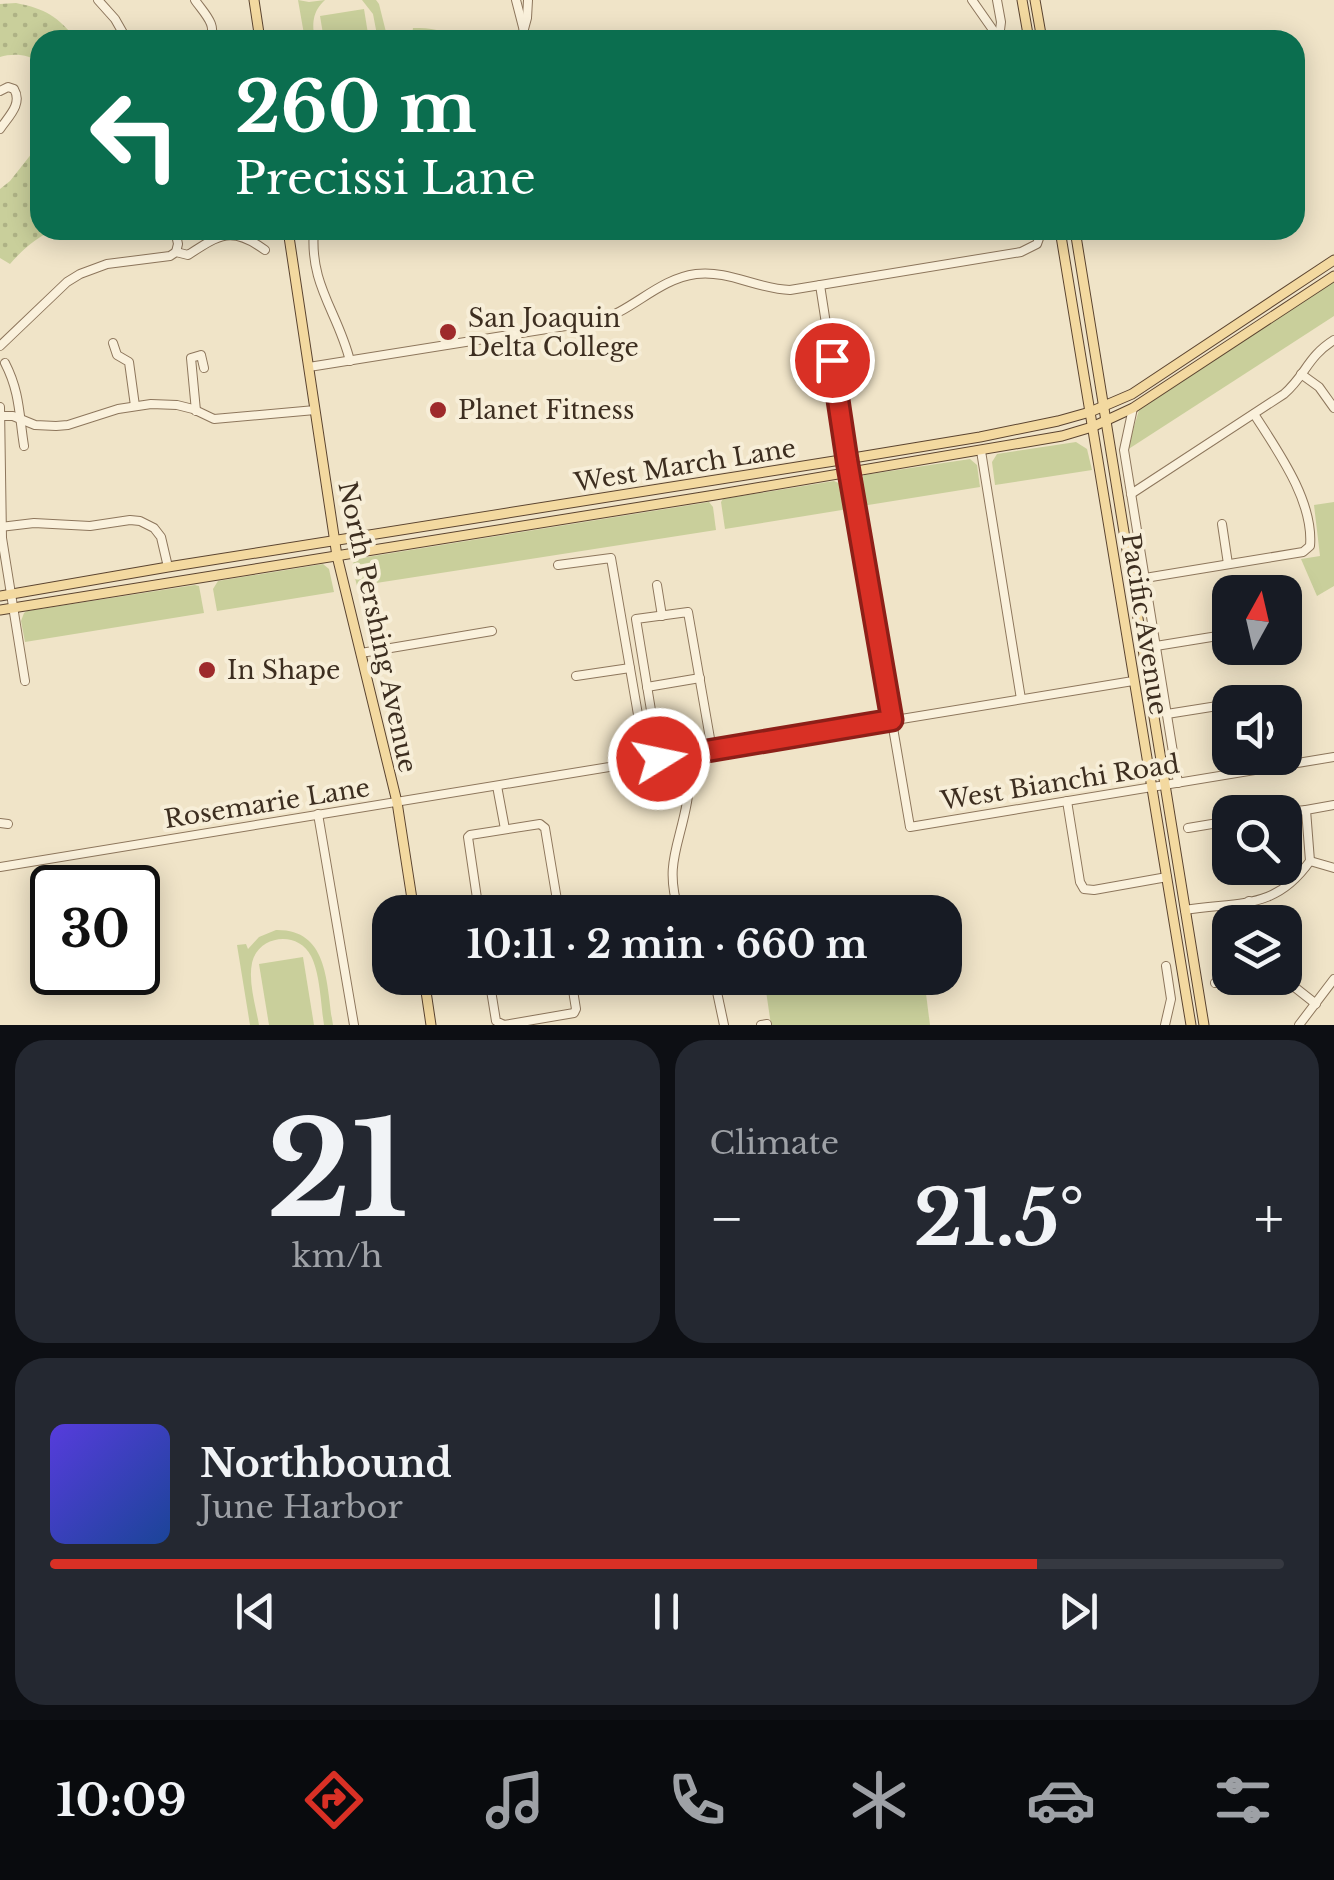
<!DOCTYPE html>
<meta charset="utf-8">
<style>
body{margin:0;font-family:"Libre Baskerville",serif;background:#242831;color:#f1f3f6;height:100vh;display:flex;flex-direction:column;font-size:38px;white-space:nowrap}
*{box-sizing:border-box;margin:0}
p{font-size:32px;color:#9ea1a6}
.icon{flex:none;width:55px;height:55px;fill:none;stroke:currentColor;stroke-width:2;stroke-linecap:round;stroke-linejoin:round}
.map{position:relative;height:1025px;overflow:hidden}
.side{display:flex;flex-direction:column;gap:15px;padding:15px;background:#0d0f14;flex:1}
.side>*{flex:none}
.banner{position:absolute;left:30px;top:30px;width:1275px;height:210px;border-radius:30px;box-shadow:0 5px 25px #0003;background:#0b6e4f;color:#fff;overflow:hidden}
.needle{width:65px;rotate:8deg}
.buttons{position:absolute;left:1212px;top:575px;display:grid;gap:20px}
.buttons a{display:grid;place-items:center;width:90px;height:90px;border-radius:20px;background:#171b24;box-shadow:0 5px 25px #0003;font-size:50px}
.speed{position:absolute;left:30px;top:865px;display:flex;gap:20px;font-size:50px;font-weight:700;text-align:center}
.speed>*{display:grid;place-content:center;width:130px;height:130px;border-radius:50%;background:#171b24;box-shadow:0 5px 25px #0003;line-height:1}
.speed .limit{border:5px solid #111;border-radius:15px;background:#fff;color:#111}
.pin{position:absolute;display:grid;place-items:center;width:85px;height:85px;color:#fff;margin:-42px;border:5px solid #fff;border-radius:50%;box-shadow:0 2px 10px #0007}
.me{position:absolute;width:110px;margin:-55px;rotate:80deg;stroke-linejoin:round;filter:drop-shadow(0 0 8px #0008)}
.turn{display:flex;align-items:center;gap:35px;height:210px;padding:0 40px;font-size:45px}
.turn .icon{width:130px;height:130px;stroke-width:2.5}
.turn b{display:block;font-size:70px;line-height:85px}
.big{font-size:75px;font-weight:700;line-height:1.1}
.side .card{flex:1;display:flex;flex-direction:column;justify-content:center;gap:15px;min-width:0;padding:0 35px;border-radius:30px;background:#242831}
.side .dial{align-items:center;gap:0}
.dial b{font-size:130px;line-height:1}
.song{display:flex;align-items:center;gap:30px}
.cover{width:120px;height:120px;border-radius:15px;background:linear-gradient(135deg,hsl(250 70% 55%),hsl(220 70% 35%))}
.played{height:10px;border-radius:5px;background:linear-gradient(90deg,#d93025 80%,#363941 80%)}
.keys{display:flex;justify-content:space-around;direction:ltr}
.heat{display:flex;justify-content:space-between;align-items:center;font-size:55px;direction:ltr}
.side .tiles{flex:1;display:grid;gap:15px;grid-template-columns:1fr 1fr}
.card:last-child{grid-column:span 2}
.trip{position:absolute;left:372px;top:895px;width:590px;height:100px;border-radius:30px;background:#171b24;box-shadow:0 5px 25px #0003;font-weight:700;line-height:100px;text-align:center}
.tabs{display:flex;height:160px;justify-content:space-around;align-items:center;background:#090b0e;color:#9ea1a6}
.tabs .icon{width:70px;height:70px}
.tabs .selected{color:#d93025}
.tabs b{font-size:45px;color:#f1f3f6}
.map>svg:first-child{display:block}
</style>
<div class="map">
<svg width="1334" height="1025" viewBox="0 0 1334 1025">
<defs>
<pattern id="grass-dots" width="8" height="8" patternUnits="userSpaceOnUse" patternTransform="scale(2.5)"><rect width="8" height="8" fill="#c9cf9b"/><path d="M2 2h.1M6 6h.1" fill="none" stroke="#aeb285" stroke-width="1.8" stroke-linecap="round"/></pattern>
</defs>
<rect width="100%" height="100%" fill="#f0e4c8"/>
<g fill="url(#grass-dots)">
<path d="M16 3C46 9 57 16 77 40H40V63C29 54 13 53 0 57V4Z"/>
<path d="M40 143V230H54C38 236 21 251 10 264L0 258V189L10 181Z"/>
</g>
<g fill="#c9cf9b">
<path d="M298 0 309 2 325 0C312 12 312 24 315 40H305Z"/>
<path d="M362 0H376L379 4 388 40H378L373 14Z"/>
<path d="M364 9 369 40H324L320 16Z"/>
<path d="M413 28C431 28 443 29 458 40H411Z"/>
<path d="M1334 281V316L1127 450 1139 410Z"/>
<path d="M1076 442 1087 449 1092 470 995 485 992 462 997 454Z"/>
<path d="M970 459 977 465 980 487 862 506 859 483 864 475Z"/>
<path d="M834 481 843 485 848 509 725 529 721 502 723 499Z"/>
<path d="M709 502 713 507 716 530 357 586 352 566 355 559Z"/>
<path d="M1334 502V586L1317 596 1301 559 1320 556 1314 505Z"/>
<path d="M323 564 329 569 334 592 217 611 213 589 218 581Z"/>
<path d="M195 585 199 586 204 613 25 642 21 621 24 613 27 611Z"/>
<path d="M276 930C330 929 326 986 333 1025H324C321 1005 320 973 311 956 298 930 258 935 252 963 248 982 256 1007 259 1025H250L237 945 246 944 248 949 259 937Z"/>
<path d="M303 957 314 1025H269L259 964Z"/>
<path d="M844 978H924L930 1025H771L766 991Z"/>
</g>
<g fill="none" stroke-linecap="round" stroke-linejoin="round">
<g stroke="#8d765c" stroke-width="10">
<g id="minor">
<path d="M98 0 115 19 127 40"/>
<path d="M195 0C203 12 220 27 208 40"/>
<path d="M516 0 524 31"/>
<path d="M972 0 1000 40"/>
<path d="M997 0 1001 22 999 38"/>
<path d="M521 40 527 18 528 0"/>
<path d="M0 91 8 87 14 89C23 104 8 117 0 129"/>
<path d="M175 230 178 244 176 252"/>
<path d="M314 230C309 285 338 312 350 361"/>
<path d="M820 285 847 459 910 827 1334 757"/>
<path d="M113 343 117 355 129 362 135 406"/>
<path d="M0 346 67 282 80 274 107 264 170 256 176 252 188 255C220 234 232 226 265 250"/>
<path d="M5 363C20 392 19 415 24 446"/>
<path d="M309 367 597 321C633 311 658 279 696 274 729 270 757 289 790 290L1021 252 1037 244 1042 230"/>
<path d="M1301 374 1319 387 1334 408"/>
<path d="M0 407 2 538 25 681"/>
<path d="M1133 408 1124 450 1178 783"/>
<path d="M196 411 191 358 201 355 204 368"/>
<path d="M0 416H13L35 425 56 426 68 425 118 409 151 404 177 405 193 409 214 419 315 410"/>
<path d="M981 451 1021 699"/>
<path d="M1131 494 1284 394C1306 375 1307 357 1334 340"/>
<path d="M1222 524 1228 564"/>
<path d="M0 527 34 523 90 526 130 520 140 521 154 528 161 537 168 567"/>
<path d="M558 565 611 558 646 761"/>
<path d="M1145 578 1303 552 1310 546C1314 501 1277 450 1254 414"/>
<path d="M657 585 662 616"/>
<path d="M1156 646 1230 634"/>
<path d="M361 653 492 631"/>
<path d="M576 676 630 668"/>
<path d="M647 687 700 678"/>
<path d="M1237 702 1291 694"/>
<path d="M1167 714 1230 704"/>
<path d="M659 759 636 619 688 612 712 750"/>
<path d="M497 786 505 829"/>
<path d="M1067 801 1080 882 1084 889 1094 890 1167 877"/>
<path d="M1285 812 1306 810"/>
<path d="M318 814 354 1025"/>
<path d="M0 823 8 824"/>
<path d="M1188 828 1230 821"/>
<path d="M1310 861 1306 810 1334 805"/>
<path d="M1310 861 1334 868"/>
<path d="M0 867 1133 681"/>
<path d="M1249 901 1251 922"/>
<path d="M1185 910C1239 901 1275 911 1310 861"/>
<path d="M479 912 468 837 470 835 540 824 545 828 559 912"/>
<path d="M679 912C664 865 679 847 687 802 690 787 689 770 688 754"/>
<path d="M489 978 496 1021 504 1025 574 1013 576 1009 571 978"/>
<path d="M714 978 724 1025"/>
<path d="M1283 978 1316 1004"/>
<path d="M1215 983 1244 978"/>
<path d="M761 1025 767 1024"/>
<path d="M1165 1025 1171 999 1166 966"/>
<path d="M1299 1025 1334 979"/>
</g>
</g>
<g stroke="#5b4430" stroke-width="11">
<g id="major">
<path d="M254 0 260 40"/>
<path d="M1022 0 1029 40"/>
<path d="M1035 0 1042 40"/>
<path d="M288 230 337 556 397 802 414 912"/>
<path d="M1060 230 1191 1025"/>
<path d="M1075 230C1120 495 1159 760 1204 1025"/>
<path d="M0 596 168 567 847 459 980 437 1058 421 1090 412 1132 394 1334 260"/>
<path d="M0 610 715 495 1062 436 1092 427 1133 408 1334 276"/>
<path d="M424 978 431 1025"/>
</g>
</g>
<use href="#minor" stroke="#faf1dc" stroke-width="8"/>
<use href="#major" stroke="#f3d9a0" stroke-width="9"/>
</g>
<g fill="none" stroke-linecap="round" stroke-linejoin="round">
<g stroke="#8d1f18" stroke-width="25">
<path id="route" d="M659 759 892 720 847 460 832 360"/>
</g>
<use href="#route" stroke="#d93025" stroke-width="18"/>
</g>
<g fill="#9e2a2b" stroke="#f7eed8" stroke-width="4">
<circle cx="448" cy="332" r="10"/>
<circle cx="438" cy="410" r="10"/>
<circle cx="207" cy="670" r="10"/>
</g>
<g text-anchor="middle" stroke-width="8" stroke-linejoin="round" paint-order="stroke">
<g font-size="25" fill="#3d2e20" stroke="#f7eed8" text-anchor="start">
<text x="468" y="327">San Joaquin<tspan x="468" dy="29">Delta College</tspan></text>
<text x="458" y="419">Planet Fitness</text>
<text x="227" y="679">In Shape</text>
</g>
<g font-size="25" fill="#3d2e20" stroke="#f7eed8">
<text transform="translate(685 465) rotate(-9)" y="9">West March Lane</text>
<text transform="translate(1145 624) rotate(81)" y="9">Pacific Avenue</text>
<text transform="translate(378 627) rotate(78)" y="9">North Pershing Avenue</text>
<text transform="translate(1060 782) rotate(-9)" y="9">West Bianchi Road</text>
<text transform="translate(267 803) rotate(-9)" y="9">Rosemarie Lane</text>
</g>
</g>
</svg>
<div class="buttons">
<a><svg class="needle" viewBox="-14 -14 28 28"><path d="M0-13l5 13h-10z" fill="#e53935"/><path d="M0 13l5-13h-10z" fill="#9ea1a6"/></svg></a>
<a><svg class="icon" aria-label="sound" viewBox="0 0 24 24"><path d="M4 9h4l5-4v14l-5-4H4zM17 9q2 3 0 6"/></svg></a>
<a><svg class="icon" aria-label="search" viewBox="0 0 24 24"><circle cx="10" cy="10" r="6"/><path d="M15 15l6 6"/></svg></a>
<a><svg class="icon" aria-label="layers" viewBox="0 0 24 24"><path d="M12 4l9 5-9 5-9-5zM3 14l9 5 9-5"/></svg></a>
</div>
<div class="speed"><div class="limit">30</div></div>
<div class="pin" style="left:832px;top:360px;background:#d93025"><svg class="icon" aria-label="arrive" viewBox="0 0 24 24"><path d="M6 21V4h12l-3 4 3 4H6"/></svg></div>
<svg class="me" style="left:659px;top:759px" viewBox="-20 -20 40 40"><circle r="17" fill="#d93025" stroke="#fff" stroke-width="3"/><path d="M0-11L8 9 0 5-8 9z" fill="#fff"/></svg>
<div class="trip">10:11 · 2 min · 660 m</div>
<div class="banner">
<div class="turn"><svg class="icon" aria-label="left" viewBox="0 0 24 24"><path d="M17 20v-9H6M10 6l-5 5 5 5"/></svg><div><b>260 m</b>Precissi Lane</div></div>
</div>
</div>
<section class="side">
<div class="tiles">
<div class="card dial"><b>21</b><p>km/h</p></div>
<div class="card"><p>Climate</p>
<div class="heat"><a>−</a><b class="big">21.5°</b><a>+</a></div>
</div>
<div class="card">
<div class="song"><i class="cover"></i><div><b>Northbound</b><p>June Harbor</p></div></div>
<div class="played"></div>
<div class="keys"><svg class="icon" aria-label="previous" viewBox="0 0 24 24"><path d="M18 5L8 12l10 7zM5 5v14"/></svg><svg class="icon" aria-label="pause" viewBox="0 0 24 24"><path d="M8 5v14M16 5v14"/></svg><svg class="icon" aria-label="next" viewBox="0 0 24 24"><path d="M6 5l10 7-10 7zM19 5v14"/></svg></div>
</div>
</div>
</section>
<nav class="tabs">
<b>10:09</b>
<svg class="icon selected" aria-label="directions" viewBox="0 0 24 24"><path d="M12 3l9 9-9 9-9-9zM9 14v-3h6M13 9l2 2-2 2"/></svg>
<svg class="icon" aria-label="music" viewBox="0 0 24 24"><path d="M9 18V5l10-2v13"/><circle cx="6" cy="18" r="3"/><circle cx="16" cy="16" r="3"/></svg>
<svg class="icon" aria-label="phone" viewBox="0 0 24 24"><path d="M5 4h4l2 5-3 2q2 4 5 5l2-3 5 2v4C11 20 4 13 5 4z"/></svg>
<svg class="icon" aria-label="climate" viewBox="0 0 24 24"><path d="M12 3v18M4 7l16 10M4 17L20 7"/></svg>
<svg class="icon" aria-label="car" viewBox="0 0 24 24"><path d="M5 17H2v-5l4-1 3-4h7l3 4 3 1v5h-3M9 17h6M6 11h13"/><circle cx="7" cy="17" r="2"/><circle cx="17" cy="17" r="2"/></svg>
<svg class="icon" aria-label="filters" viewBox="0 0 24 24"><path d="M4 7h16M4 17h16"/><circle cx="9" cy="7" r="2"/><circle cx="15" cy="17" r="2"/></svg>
</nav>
